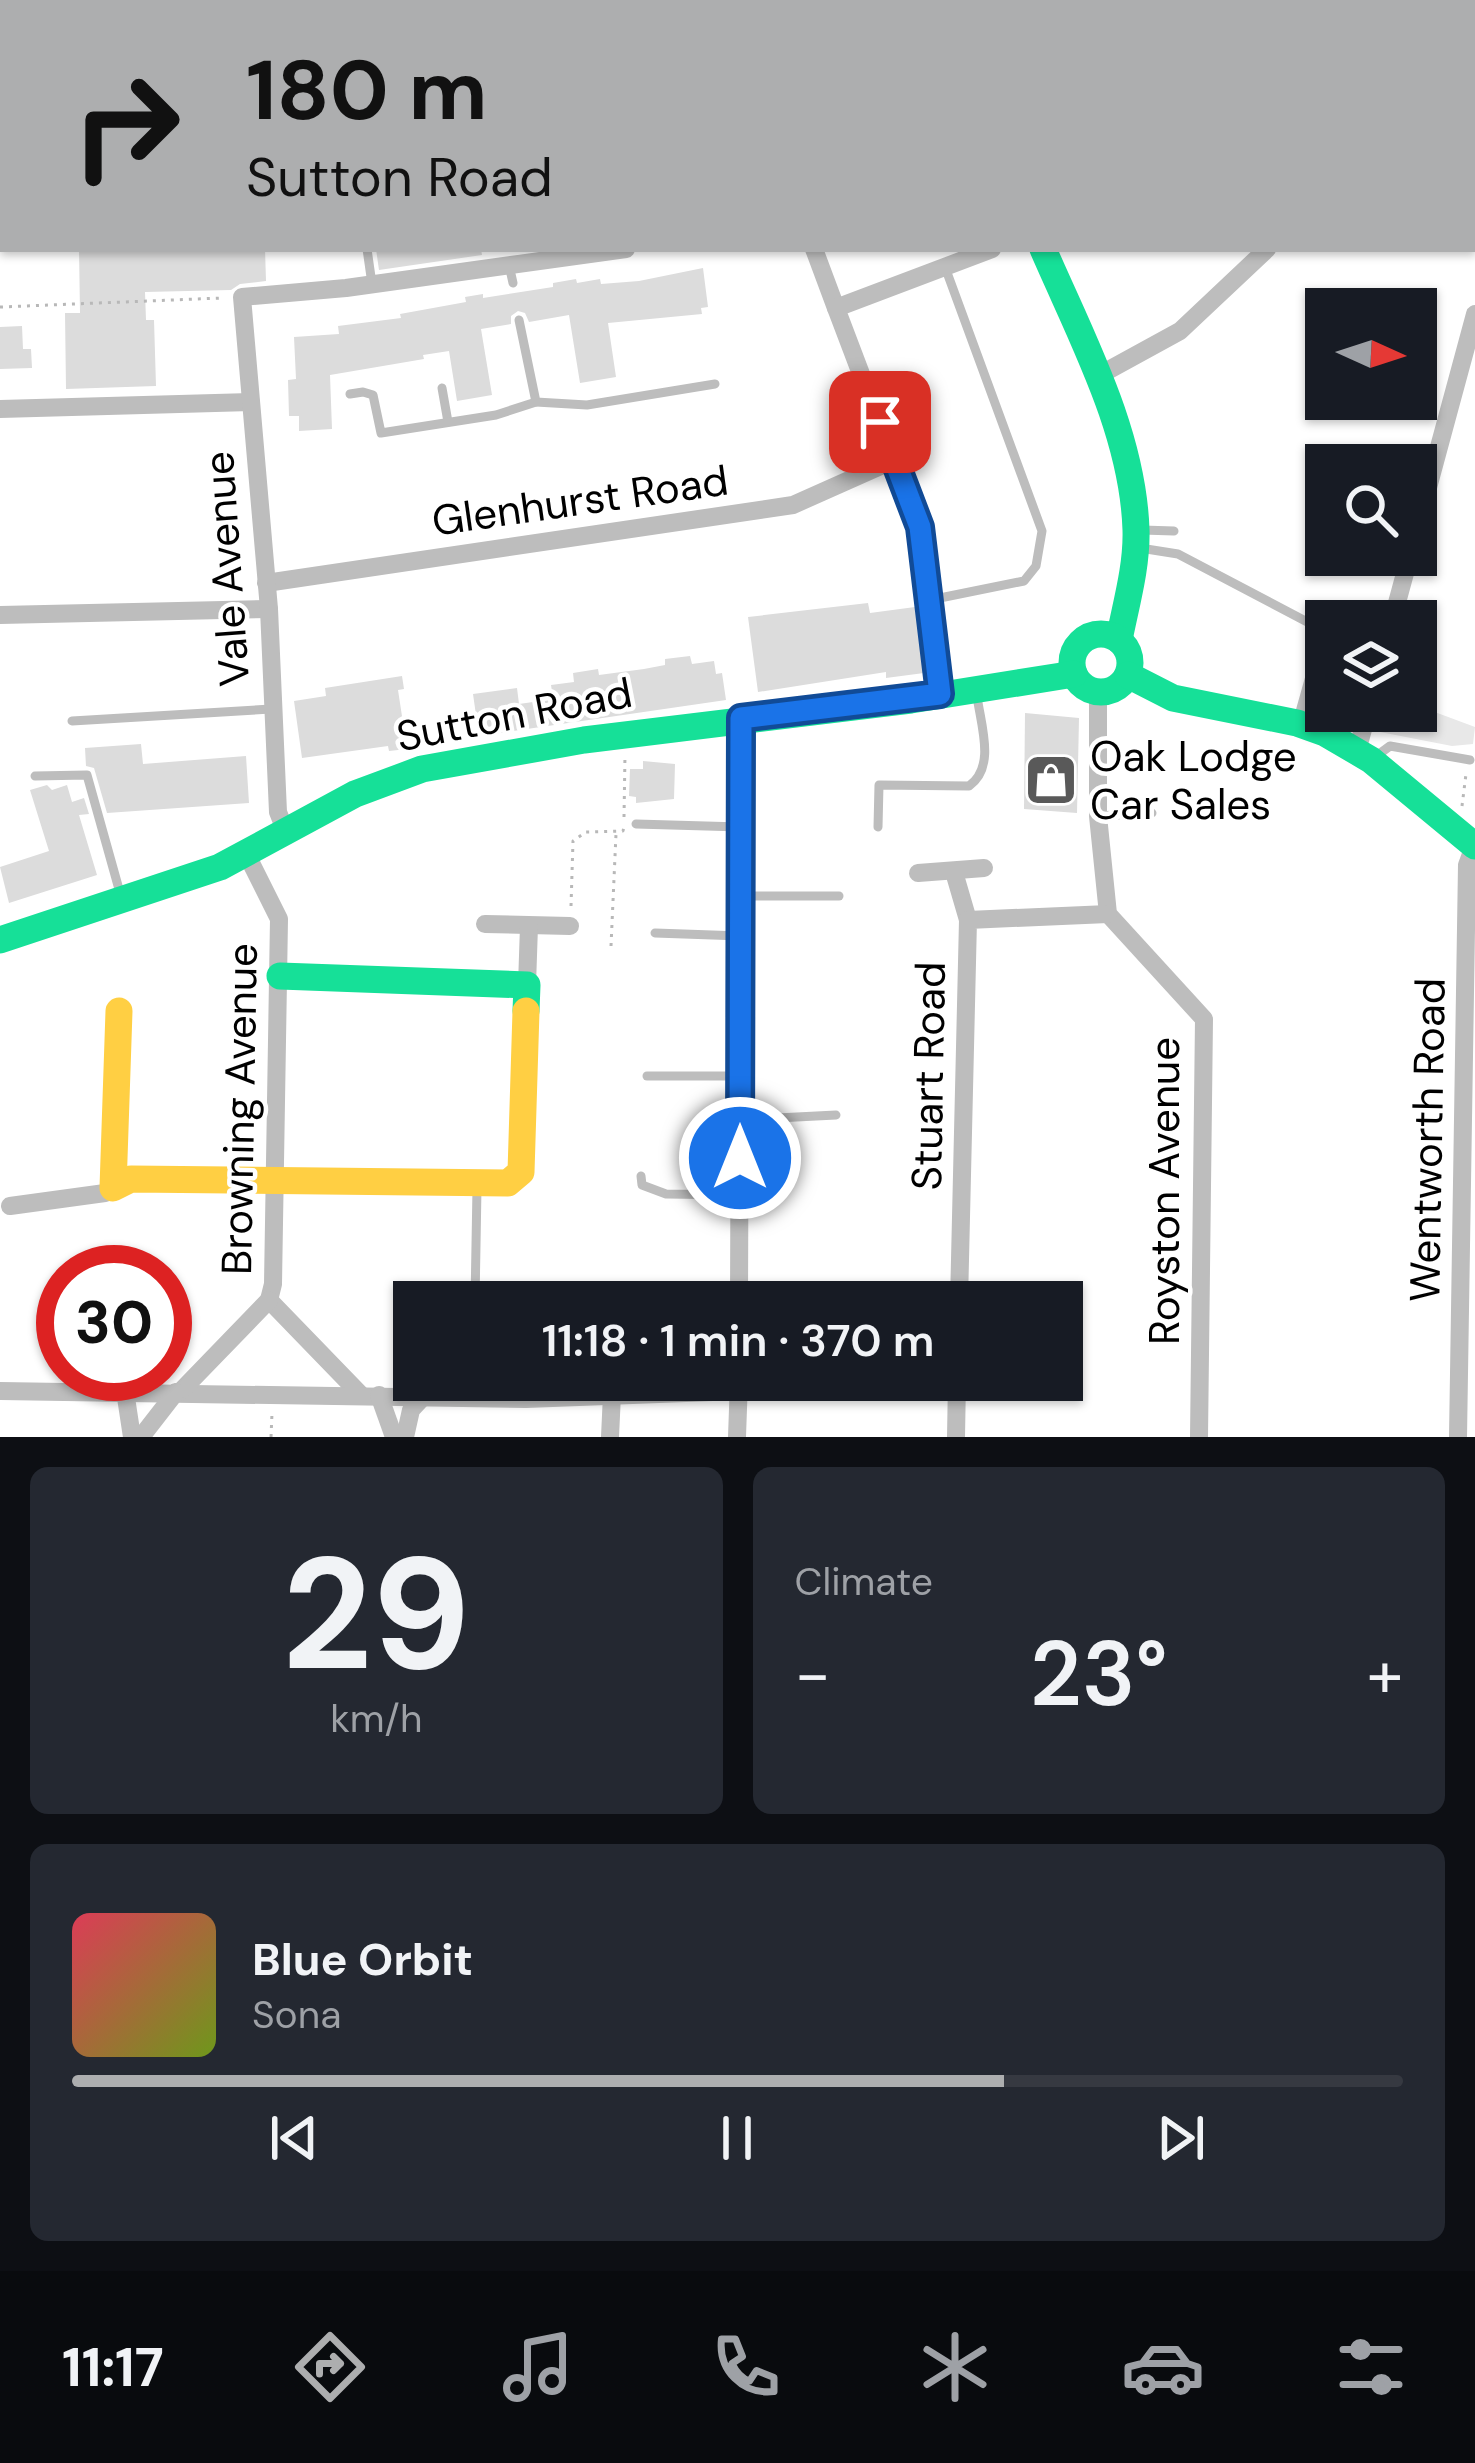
<!DOCTYPE html>
<meta charset="utf-8">
<style>
body{margin:0;font-family:"DM Sans",sans-serif;background:#242831;color:#f1f3f6;height:100vh;display:flex;flex-direction:column;font-size:45px;white-space:nowrap}
*{box-sizing:border-box;margin:0}
p{font-size:39px;color:#9ea1a6}
.icon{flex:none;width:66px;height:66px;fill:none;stroke:currentColor;stroke-width:2;stroke-linecap:round;stroke-linejoin:round}
.map{position:relative;height:1437px;overflow:hidden}
.details{display:flex;flex-direction:column;gap:30px;padding:30px;background:#0d0f14;flex:1}
.details>*{flex:none}
.top-card{position:absolute;left:0px;top:0px;width:1476px;height:252px;box-shadow:0 3px 9px #0004;background:#adaeaf;color:#111;overflow:hidden}
.needle{width:78px;rotate:93deg}
.fabs{position:absolute;left:1305px;top:288px;display:grid;gap:24px}
.fabs a{display:grid;place-items:center;width:132px;height:132px;border-radius:0px;background:#171b24;box-shadow:0 3px 9px #0004;font-size:60px}
.speed{position:absolute;left:36px;top:1245px;display:flex;gap:24px;font-size:60px;font-weight:700;text-align:center}
.speed>*{display:grid;place-content:center;width:156px;height:156px;border-radius:50%;background:#171b24;box-shadow:0 3px 9px #0004;line-height:1}
.speed .limit{border:18px solid #d22;background:#fff;color:#111}
.pin{position:absolute;display:grid;place-items:center;width:102px;height:102px;color:#fff;margin:-51px;border-radius:24px;box-shadow:0 6px 18px #0006}
.me{position:absolute;width:132px;margin:-66px;rotate:0deg;stroke-linejoin:round;filter:drop-shadow(0 0 9px #0008)}
.turn{display:flex;align-items:center;gap:42px;height:252px;padding:0 48px;font-size:54px}
.turn .icon{width:156px;height:156px;stroke-width:2.5}
.turn b{display:block;font-size:84px;line-height:102px}
.big{font-size:90px;font-weight:600;line-height:1.1}
.details .widget{flex:1;display:flex;flex-direction:column;justify-content:center;gap:18px;min-width:0;padding:0 42px;border-radius:18px;background:#242831}
.details .dial{align-items:center;gap:0}
.dial b{font-size:156px;line-height:1}
.song{display:flex;align-items:center;gap:36px}
.cover{width:144px;height:144px;border-radius:18px;background:linear-gradient(135deg,hsl(350 70% 55%),hsl(80 70% 35%))}
.played{height:12px;border-radius:6px;background:linear-gradient(90deg,#adaeaf 70%,#363941 70%)}
.keys{display:flex;justify-content:space-around;direction:ltr}
.heat{display:flex;justify-content:space-between;align-items:center;font-size:66px;direction:ltr}
.details .tiles{flex:1;display:grid;gap:30px;grid-template-columns:1fr 1fr}
.widget:last-child{grid-column:span 2}
.trip{position:absolute;left:393px;top:1281px;width:690px;height:120px;border-radius:0px;background:#171b24;box-shadow:0 3px 9px #0004;font-weight:600;line-height:120px;text-align:center}
.menu{display:flex;height:192px;justify-content:space-around;align-items:center;background:#090b0e;color:#9ea1a6}
.menu .icon{width:84px;height:84px}
.menu .on{color:#adaeaf}
.menu b{font-size:54px;color:#f1f3f6}
.map>svg:first-child{display:block}
</style>
<div class="map">
<svg width="1475" height="1437" viewBox="0 0 1475 1437">
<rect width="100%" height="100%" fill="#fff"/>
<path fill="#e8e8e8" d="M1416 705 1475 727 1473 744 1452 746 1375 731 1380 711H1416Z"/>
<g fill="#dcdcdc">
<path d="M79 249H265L266 281 240 284 231 290 145 292 146 320H154L156 386 66 389 65 313H80Z"/>
<path d="M376 249H481L482 255 379 270Z"/>
<path d="M703 268 708 307 701 308 702 314 608 323 616 377 580 383 569 315 529 322 525 313 518 311 511 316V324L481 329 492 395 457 401 449 351 423 355 424 359 330 375 332 429 299 431V416H289L288 380 296 379 294 337 339 334 338 326 401 318 400 314 466 302 465 297 483 294V298L553 287V283L576 279 577 283 600 279 601 284 639 281Z"/>
<path d="M22 326 23 349H31L32 368 0 369V327Z"/>
<path d="M868 603 870 613 915 607 924 673 886 678V672L758 692 748 617Z"/>
<path d="M690 656 692 664 714 661 716 674 722 673 726 700 479 736 473 694 517 688 519 704 547 700 553 698 551 685 574 682 573 673 598 669 599 675 644 669 665 665V659Z"/>
<path d="M402 676 404 689 398 690 407 749 389 751 388 746 302 758 294 701 326 696 325 688Z"/>
<path d="M1025 713 1079 718 1077 813 1024 809Z"/>
<path d="M141 744 143 764 246 756 249 803 107 813 94 768 86 766 85 748Z"/>
<path d="M643 761 675 764 674 799 636 803V797L629 796 630 769H643Z"/>
<path d="M47 785 52 790 67 785 72 802 84 798 89 814 79 815 97 875 9 903 0 867 49 851 30 790Z"/>
</g>
<g fill="none" stroke-linecap="round" stroke-linejoin="round">
<g stroke="#b8b8b8" stroke-width="3" stroke-dasharray="3 6" stroke-linecap="butt">
<path d="M1162 0 1163 3"/>
<path d="M0 307 222 298"/>
<path d="M1462 806 1466 774"/>
<path d="M624 817 625 755"/>
<path d="M571 906 573 841 586 832 623 831 624 827"/>
<path d="M611 946 616 834"/>
<path d="M271 1437 272 1413"/>
</g>
<g stroke="#bdbdbd" stroke-width="9">
<path d="M367 249 372 284"/>
<path d="M509 265 513 283"/>
<path d="M519 320 536 402 587 405 715 384"/>
<path d="M442 388 448 422"/>
<path d="M350 394 363 392 373 395 381 433 496 415 536 402"/>
<path d="M1142 530 1174 531"/>
<path d="M1140 548 1178 554 1313 625 1319 633V644L1298 719"/>
<path d="M930 600 1024 581 1036 566 1042 531 945 267"/>
<path d="M72 721 271 709"/>
<path d="M1375 757 1390 746 1470 760"/>
<path d="M35 776 87 775 122 900"/>
<path d="M1098 816 1152 813"/>
<path d="M636 824 741 827"/>
<path d="M878 827 879 785 969 786C996 767 981 726 977 696"/>
<path d="M743 896H839"/>
<path d="M655 933 741 936"/>
<path d="M647 1076H740"/>
<path d="M740 1120 836 1115"/>
<path d="M641 1176 642 1185 666 1194 740 1195"/>
<path d="M475 1302 477 1188"/>
</g>
<g stroke="#bdbdbd" stroke-width="18">
<path d="M814 249 836 308"/>
<path d="M1096 377 1180 331 1267 249"/>
<path d="M0 409 251 402"/>
<path d="M1416 532 1475 314"/>
<path d="M266 583 793 505 894 460"/>
<path d="M0 615 269 609"/>
<path d="M1392 621 1410 555"/>
<path d="M1098 693V816L1108 914 1204 1019 1199 1437"/>
<path d="M940 694 919 527 836 308 992 249"/>
<path d="M1357 751 1368 711"/>
<path d="M287 835 278 812 269 609 242 297 346 288 626 249"/>
<path d="M247 855 279 919 273 1284 269 1300 361 1395"/>
<path d="M954 872 968 920"/>
<path d="M918 873 984 868"/>
<path d="M485 924 570 926"/>
<path d="M527 985 529 926"/>
<path d="M10 1206 105 1193 113 1188"/>
<path d="M739 1302 741 718"/>
<path d="M959 1302 968 920 1108 914"/>
<path d="M0 1391 526 1399 739 1391"/>
<path d="M125 1391 132 1437"/>
<path d="M180 1392 269 1300"/>
<path d="M379 1395 394 1437"/>
<path d="M141 1437 176 1392"/>
<path d="M405 1437 411 1410 424 1396"/>
<path d="M610 1437 612 1394"/>
<path d="M737 1437 739 1380"/>
<path d="M956 1437 957 1380"/>
<path d="M1458 1437 1467 865 1474 846"/>
</g>
<g stroke="#16e098" stroke-width="27">
<path d="M1043 249C1081 337 1133 432 1136 530 1137 567 1126 604 1119 640"/>
<circle cx="1101" cy="663" r="29"/>
<path d="M1128 675 1173 698 1297 723 1325 733 1371 760 1475 846"/>
<path d="M0 940 220 867 355 794 422 769 584 740 911 700 1074 674"/>
<path d="M280 976 527 985 526 1011"/>
</g>
<g stroke="#ffcf43" stroke-width="27">
<path d="M926 0 927 3"/>
<path d="M119 1011 113 1188 131 1179 508 1183 521 1172 526 1011"/>
</g>
<g stroke="#bdbdbd" stroke-width="9">
<g id="rail">
<path d="M1150 3 1172 0"/>
<path d="M1211 3 1235 0"/>
<path d="M0 44 3 43"/>
</g>
</g>
<use href="#rail" stroke="#fff" stroke-width="4.5" stroke-dasharray="14" stroke-linecap="butt"/>
</g>
<g fill="none" stroke-linecap="round" stroke-linejoin="round">
<g stroke="#114b97" stroke-width="30">
<path id="route" d="M740 1158 741 718 940 694 920 527 880 422"/>
</g>
<use href="#route" stroke="#1a73e8" stroke-width="21"/>
</g>
<defs>
<g id="shop-square" transform="scale(2.7)"><rect x="-9" y="-9" width="18" height="18" rx="4" fill="#595959" stroke="#fff"/><path d="M-5-2.5h2.3a2.7 3.5 0 0 1 5.4 0H5L5.5 6h-11ZM-1.5-2.5h3a1.5 2.3 0 0 0-3 0Z" fill="#fff"/></g>
</defs>
<g fill-rule="evenodd">
<use href="#shop-square" x="1051" y="780"/>
</g>
<g text-anchor="middle" stroke-width="9" stroke-linejoin="round" paint-order="stroke">
<g font-size="42" fill="#000" stroke="#fff">
<text transform="translate(580 500) rotate(-8)" y="15">Glenhurst Road</text>
<text transform="translate(226 569) rotate(-94)" y="15">Vale Avenue</text>
<text transform="translate(514 714) rotate(-11)" y="15">Sutton Road</text>
<text transform="translate(928 1076) rotate(-89)" y="15">Stuart Road</text>
<text transform="translate(239 1109) rotate(-89)" y="15">Browning Avenue</text>
<text transform="translate(1427 1140) rotate(-89)" y="15">Wentworth Road</text>
<text transform="translate(1164 1191) rotate(-90)" y="15">Royston Avenue</text>
</g>
<g font-size="42" fill="#000" stroke="#fff" text-anchor="start">
<text x="1090" y="771">Oak Lodge<tspan x="1090" dy="48">Car Sales</tspan></text>
</g>
</g>
</svg>
<div class="fabs">
<a><svg class="needle" viewBox="-14 -14 28 28"><path d="M0-13l5 13h-10z" fill="#e53935"/><path d="M0 13l5-13h-10z" fill="#9ea1a6"/></svg></a>
<a><svg class="icon" aria-label="search" viewBox="0 0 24 24"><circle cx="10" cy="10" r="6"/><path d="M15 15l6 6"/></svg></a>
<a><svg class="icon" aria-label="layers" viewBox="0 0 24 24"><path d="M12 4l9 5-9 5-9-5zM3 14l9 5 9-5"/></svg></a>
</div>
<div class="speed"><div class="limit">30</div></div>
<div class="pin" style="left:880px;top:422px;background:#d93025"><svg class="icon" aria-label="arrive" viewBox="0 0 24 24"><path d="M6 21V4h12l-3 4 3 4H6"/></svg></div>
<svg class="me" style="left:740px;top:1158px" viewBox="-20 -20 40 40"><circle r="17" fill="#1a73e8" stroke="#fff" stroke-width="3"/><path d="M0-11L8 9 0 5-8 9z" fill="#fff"/></svg>
<div class="trip">11:18 · 1 min · 370 m</div>
<div class="top-card">
<div class="turn"><svg class="icon" aria-label="right" viewBox="0 0 24 24"><path d="M7 20v-9h11M14 6l5 5-5 5"/></svg><div><b>180 m</b>Sutton Road</div></div>
</div>
</div>
<section class="details">
<div class="tiles">
<div class="widget dial"><b>29</b><p>km/h</p></div>
<div class="widget"><p>Climate</p>
<div class="heat"><a>−</a><b class="big">23°</b><a>+</a></div>
</div>
<div class="widget">
<div class="song"><i class="cover"></i><div><b>Blue Orbit</b><p>Sona</p></div></div>
<div class="played"></div>
<div class="keys"><svg class="icon" aria-label="previous" viewBox="0 0 24 24"><path d="M18 5L8 12l10 7zM5 5v14"/></svg><svg class="icon" aria-label="pause" viewBox="0 0 24 24"><path d="M8 5v14M16 5v14"/></svg><svg class="icon" aria-label="next" viewBox="0 0 24 24"><path d="M6 5l10 7-10 7zM19 5v14"/></svg></div>
</div>
</div>
</section>
<nav class="menu">
<b>11:17</b>
<svg class="icon on" aria-label="directions" viewBox="0 0 24 24"><path d="M12 3l9 9-9 9-9-9zM9 14v-3h6M13 9l2 2-2 2"/></svg>
<svg class="icon" aria-label="music" viewBox="0 0 24 24"><path d="M9 18V5l10-2v13"/><circle cx="6" cy="18" r="3"/><circle cx="16" cy="16" r="3"/></svg>
<svg class="icon" aria-label="phone" viewBox="0 0 24 24"><path d="M5 4h4l2 5-3 2q2 4 5 5l2-3 5 2v4C11 20 4 13 5 4z"/></svg>
<svg class="icon" aria-label="climate" viewBox="0 0 24 24"><path d="M12 3v18M4 7l16 10M4 17L20 7"/></svg>
<svg class="icon" aria-label="car" viewBox="0 0 24 24"><path d="M5 17H2v-5l4-1 3-4h7l3 4 3 1v5h-3M9 17h6M6 11h13"/><circle cx="7" cy="17" r="2"/><circle cx="17" cy="17" r="2"/></svg>
<svg class="icon" aria-label="filters" viewBox="0 0 24 24"><path d="M4 7h16M4 17h16"/><circle cx="9" cy="7" r="2"/><circle cx="15" cy="17" r="2"/></svg>
</nav>
